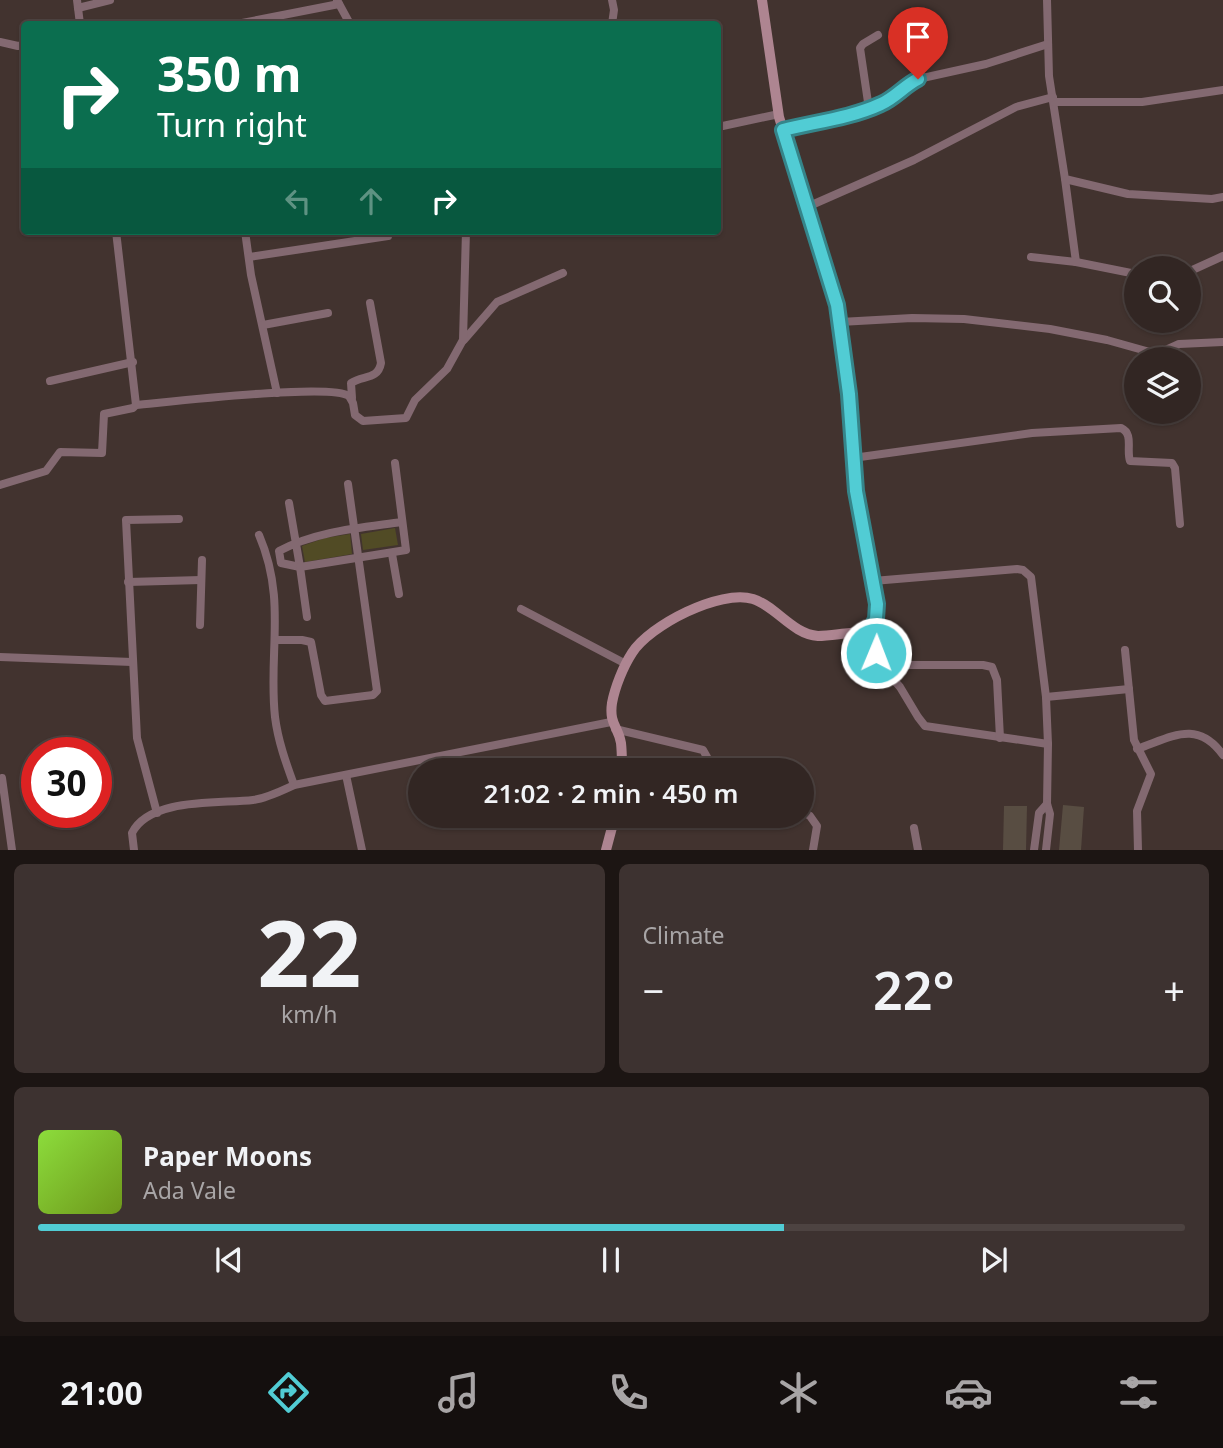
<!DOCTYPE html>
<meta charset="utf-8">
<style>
body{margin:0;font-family:"Noto Sans",sans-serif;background:#3d3230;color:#f1f3f6;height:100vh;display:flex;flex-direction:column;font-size:26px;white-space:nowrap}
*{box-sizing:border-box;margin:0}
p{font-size:23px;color:#a8a5a6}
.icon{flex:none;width:38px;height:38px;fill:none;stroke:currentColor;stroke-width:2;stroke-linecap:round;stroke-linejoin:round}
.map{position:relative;height:850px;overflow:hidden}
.sheet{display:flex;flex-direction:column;gap:14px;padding:14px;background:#1c1513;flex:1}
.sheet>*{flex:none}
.banner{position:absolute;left:21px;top:21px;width:700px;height:214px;border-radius:7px;box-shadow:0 2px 5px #0004,0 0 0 2px #4d4341;background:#0b6e4f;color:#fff;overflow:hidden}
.buttons{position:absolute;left:1124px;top:256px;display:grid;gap:14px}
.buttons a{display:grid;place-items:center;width:77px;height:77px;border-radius:50%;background:#322623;box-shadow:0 2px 5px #0004,0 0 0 2px #4d4341;font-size:35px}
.speed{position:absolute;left:21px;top:737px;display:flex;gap:14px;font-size:35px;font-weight:700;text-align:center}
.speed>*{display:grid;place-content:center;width:91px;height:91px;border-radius:50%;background:#322623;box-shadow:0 2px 5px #0004,0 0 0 2px #4d4341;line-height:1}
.speed .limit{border:10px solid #d22;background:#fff;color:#111}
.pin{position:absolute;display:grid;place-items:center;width:60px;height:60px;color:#fff;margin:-72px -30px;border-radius:50% 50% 50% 0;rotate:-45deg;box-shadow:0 0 7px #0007}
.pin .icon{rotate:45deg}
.me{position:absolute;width:77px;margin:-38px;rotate:1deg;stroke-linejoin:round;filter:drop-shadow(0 0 5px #0008)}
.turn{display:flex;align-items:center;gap:24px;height:147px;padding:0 21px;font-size:32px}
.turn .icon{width:91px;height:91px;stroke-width:2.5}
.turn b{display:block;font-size:49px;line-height:60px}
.lanes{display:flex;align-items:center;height:66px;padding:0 21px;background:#0003;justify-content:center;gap:35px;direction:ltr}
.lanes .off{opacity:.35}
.big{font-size:52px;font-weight:600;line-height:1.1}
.sheet .widget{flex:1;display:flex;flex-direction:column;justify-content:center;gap:10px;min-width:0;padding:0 24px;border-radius:10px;background:#3d3230}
.sheet .dial{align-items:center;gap:0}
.dial b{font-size:91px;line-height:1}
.song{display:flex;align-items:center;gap:21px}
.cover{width:84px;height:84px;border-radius:10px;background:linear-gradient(135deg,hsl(90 70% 55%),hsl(80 70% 35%))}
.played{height:7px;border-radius:4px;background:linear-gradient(90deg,#51ccd4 65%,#4d4341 65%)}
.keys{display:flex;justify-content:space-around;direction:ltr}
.heat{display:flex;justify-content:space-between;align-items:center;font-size:38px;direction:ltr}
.sheet .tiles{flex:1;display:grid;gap:14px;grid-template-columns:1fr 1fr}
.widget:last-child{grid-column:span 2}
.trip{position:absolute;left:408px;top:758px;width:406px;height:70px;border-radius:35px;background:#322623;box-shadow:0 2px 5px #0004,0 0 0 2px #4d4341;font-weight:600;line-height:70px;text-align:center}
.menu{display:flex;height:112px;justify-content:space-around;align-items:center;background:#140f0e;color:#a8a5a6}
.menu .icon{width:49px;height:49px}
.menu .current{color:#51ccd4}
.menu b{font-size:32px;color:#f1f3f6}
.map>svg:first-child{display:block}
</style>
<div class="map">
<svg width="1223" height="850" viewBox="0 0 1223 850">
<rect width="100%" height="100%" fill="#42332f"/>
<g fill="#514b25">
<path d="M395 528 398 545 363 550 361 534Z"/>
<path d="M350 534 352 554 305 562 302 546 325 538Z"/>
</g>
<g fill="#584d42">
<path d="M1063 805 1084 807 1081 850H1059Z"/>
<path d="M1004 806H1027L1026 850H1003Z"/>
</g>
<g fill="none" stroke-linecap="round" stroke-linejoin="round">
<g stroke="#836971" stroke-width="8">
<path d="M77 0 80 24"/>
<path d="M337 0 350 24"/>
<path d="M612 0 614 10 612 24"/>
<path d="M1047 0 1049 76 1065 179 1128 194 1212 199 1223 197"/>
<path d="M78 8 110 0"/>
<path d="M237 24 339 4"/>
<path d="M0 42 18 46 24 45"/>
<path d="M1054 102H1142L1223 90"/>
<path d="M869 109 860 48 863 44 878 35"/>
<path d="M718 127 779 114"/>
<path d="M783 130C815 122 851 118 881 104 895 98 904 86 918 79L986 64 1048 44"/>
<path d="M1065 179 1076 262"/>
<path d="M807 207 914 160 1016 107 1053 97"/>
<path d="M245 231 251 275 277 393"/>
<path d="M249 257 388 236"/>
<path d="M1031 257 1076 262 1136 274"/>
<path d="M1188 272 1223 256"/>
<path d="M840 322 912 318 964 319 1050 329 1107 340 1157 354 1179 344 1223 342"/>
<path d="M263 325 328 313"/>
<path d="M464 340 497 302 563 273"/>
<path d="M50 381 133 362"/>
<path d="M352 398 351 383C363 375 378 380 381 363L370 303"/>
<path d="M136 405C169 402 330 383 349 396L353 403 355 415 363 421 406 418 415 400 447 369 463 340 466 231"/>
<path d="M853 458 1032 433 1121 428C1134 434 1126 449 1130 461L1172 463 1175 468 1180 524"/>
<path d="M0 485 46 471 60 452 102 453 104 414 133 408 136 405 116 231"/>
<path d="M289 503 300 567 281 563 279 551C317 531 360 528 402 522"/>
<path d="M259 535C287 600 268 653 275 717 278 741 286 763 294 785"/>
<path d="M392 554 399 594"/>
<path d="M873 581 1017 569 1023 570 1031 577 1046 697 1048 744 1047 804 1050 814 1046 850"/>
<path d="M128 582 201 580"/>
<path d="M521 609 626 664"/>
<path d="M307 617 300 567 406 550 395 463"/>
<path d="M200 625 202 560"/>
<path d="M873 625 877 661 900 687 918 717 925 726 1048 744"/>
<path d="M275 640H302L311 642 321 695 325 701 373 695 377 691 348 484"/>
<path d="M1125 650 1134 740 1151 774 1137 811 1138 850"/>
<path d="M0 657 132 662"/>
<path d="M879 665H983L992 667 997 680 1000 738"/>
<path d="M1046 697 1129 689"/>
<path d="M615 729 703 750 707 757 708 770"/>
<path d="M1137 749C1172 737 1197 719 1223 755"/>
<path d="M346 775 362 850"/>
<path d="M2 778 12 850"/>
<path d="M802 811 810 816 817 826 813 850"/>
<path d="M157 813 137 738 126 520 179 519"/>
<path d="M914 828 918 850"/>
<path d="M134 850 132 833C150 797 221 804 253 800 267 798 281 791 294 785L611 722"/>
<path d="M1034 850 1039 813 1047 804"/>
</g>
<g stroke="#ae8591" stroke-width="10">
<path d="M622 770C622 761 622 752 621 743 618 726 609 724 612 703 615 687 623 667 632 653 650 625 720 589 753 599 777 607 792 634 818 636 828 636 839 634 850 633 861 632 870 629 876 619L877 604 856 491 849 394 837 305 779 117 762 0"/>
<path d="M606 850 615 816"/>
</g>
</g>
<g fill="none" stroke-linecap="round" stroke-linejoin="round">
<g stroke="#35858a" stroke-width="18">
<path id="route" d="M876 653 873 625 876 619 877 604 856 491 849 394 837 305 783 130C815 122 851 118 881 104 895 98 904 86 918 79"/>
</g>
<use href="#route" stroke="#51ccd4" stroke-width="12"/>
</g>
</svg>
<div class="buttons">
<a><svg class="icon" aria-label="search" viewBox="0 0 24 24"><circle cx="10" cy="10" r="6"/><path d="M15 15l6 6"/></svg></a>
<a><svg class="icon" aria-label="layers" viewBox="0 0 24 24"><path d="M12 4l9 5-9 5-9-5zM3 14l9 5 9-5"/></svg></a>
</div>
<div class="speed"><div class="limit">30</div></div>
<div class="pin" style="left:918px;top:79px;background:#d93025"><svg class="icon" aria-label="arrive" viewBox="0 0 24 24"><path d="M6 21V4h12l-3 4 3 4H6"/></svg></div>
<svg class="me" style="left:876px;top:653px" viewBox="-20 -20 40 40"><circle r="17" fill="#51ccd4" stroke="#fff" stroke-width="3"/><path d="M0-11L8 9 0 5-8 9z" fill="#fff"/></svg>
<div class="trip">21:02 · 2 min · 450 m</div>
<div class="banner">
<div class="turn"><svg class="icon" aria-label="right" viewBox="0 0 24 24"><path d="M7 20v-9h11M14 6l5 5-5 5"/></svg><div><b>350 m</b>Turn right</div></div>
<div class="lanes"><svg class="icon off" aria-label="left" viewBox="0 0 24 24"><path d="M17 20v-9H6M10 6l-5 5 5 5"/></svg><svg class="icon off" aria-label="ahead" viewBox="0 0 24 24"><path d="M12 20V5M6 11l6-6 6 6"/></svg><svg class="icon" aria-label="right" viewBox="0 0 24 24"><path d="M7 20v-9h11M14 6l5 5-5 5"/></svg></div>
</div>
</div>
<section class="sheet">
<div class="tiles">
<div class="widget dial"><b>22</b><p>km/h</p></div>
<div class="widget"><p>Climate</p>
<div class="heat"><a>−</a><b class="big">22°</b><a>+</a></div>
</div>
<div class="widget">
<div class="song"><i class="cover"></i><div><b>Paper Moons</b><p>Ada Vale</p></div></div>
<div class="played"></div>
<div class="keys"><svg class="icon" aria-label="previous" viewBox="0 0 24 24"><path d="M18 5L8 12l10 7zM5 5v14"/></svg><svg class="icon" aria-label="pause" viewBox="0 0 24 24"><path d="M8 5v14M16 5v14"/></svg><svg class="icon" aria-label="next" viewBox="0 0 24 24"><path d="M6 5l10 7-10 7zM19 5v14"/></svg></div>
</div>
</div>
</section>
<nav class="menu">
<b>21:00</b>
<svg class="icon current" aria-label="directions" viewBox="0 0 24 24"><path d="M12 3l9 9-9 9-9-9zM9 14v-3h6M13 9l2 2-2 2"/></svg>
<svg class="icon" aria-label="music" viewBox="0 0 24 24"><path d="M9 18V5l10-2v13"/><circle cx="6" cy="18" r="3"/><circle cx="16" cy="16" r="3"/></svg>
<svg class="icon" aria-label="phone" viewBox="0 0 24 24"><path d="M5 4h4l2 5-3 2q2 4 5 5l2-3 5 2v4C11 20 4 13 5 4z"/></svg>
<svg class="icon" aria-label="climate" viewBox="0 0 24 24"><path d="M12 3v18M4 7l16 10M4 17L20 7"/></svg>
<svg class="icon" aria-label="car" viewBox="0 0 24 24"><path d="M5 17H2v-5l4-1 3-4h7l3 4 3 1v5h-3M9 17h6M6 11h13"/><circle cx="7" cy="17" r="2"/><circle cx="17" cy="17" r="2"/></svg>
<svg class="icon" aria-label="filters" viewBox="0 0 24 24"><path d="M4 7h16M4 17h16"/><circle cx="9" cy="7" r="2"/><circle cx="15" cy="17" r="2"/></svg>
</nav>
